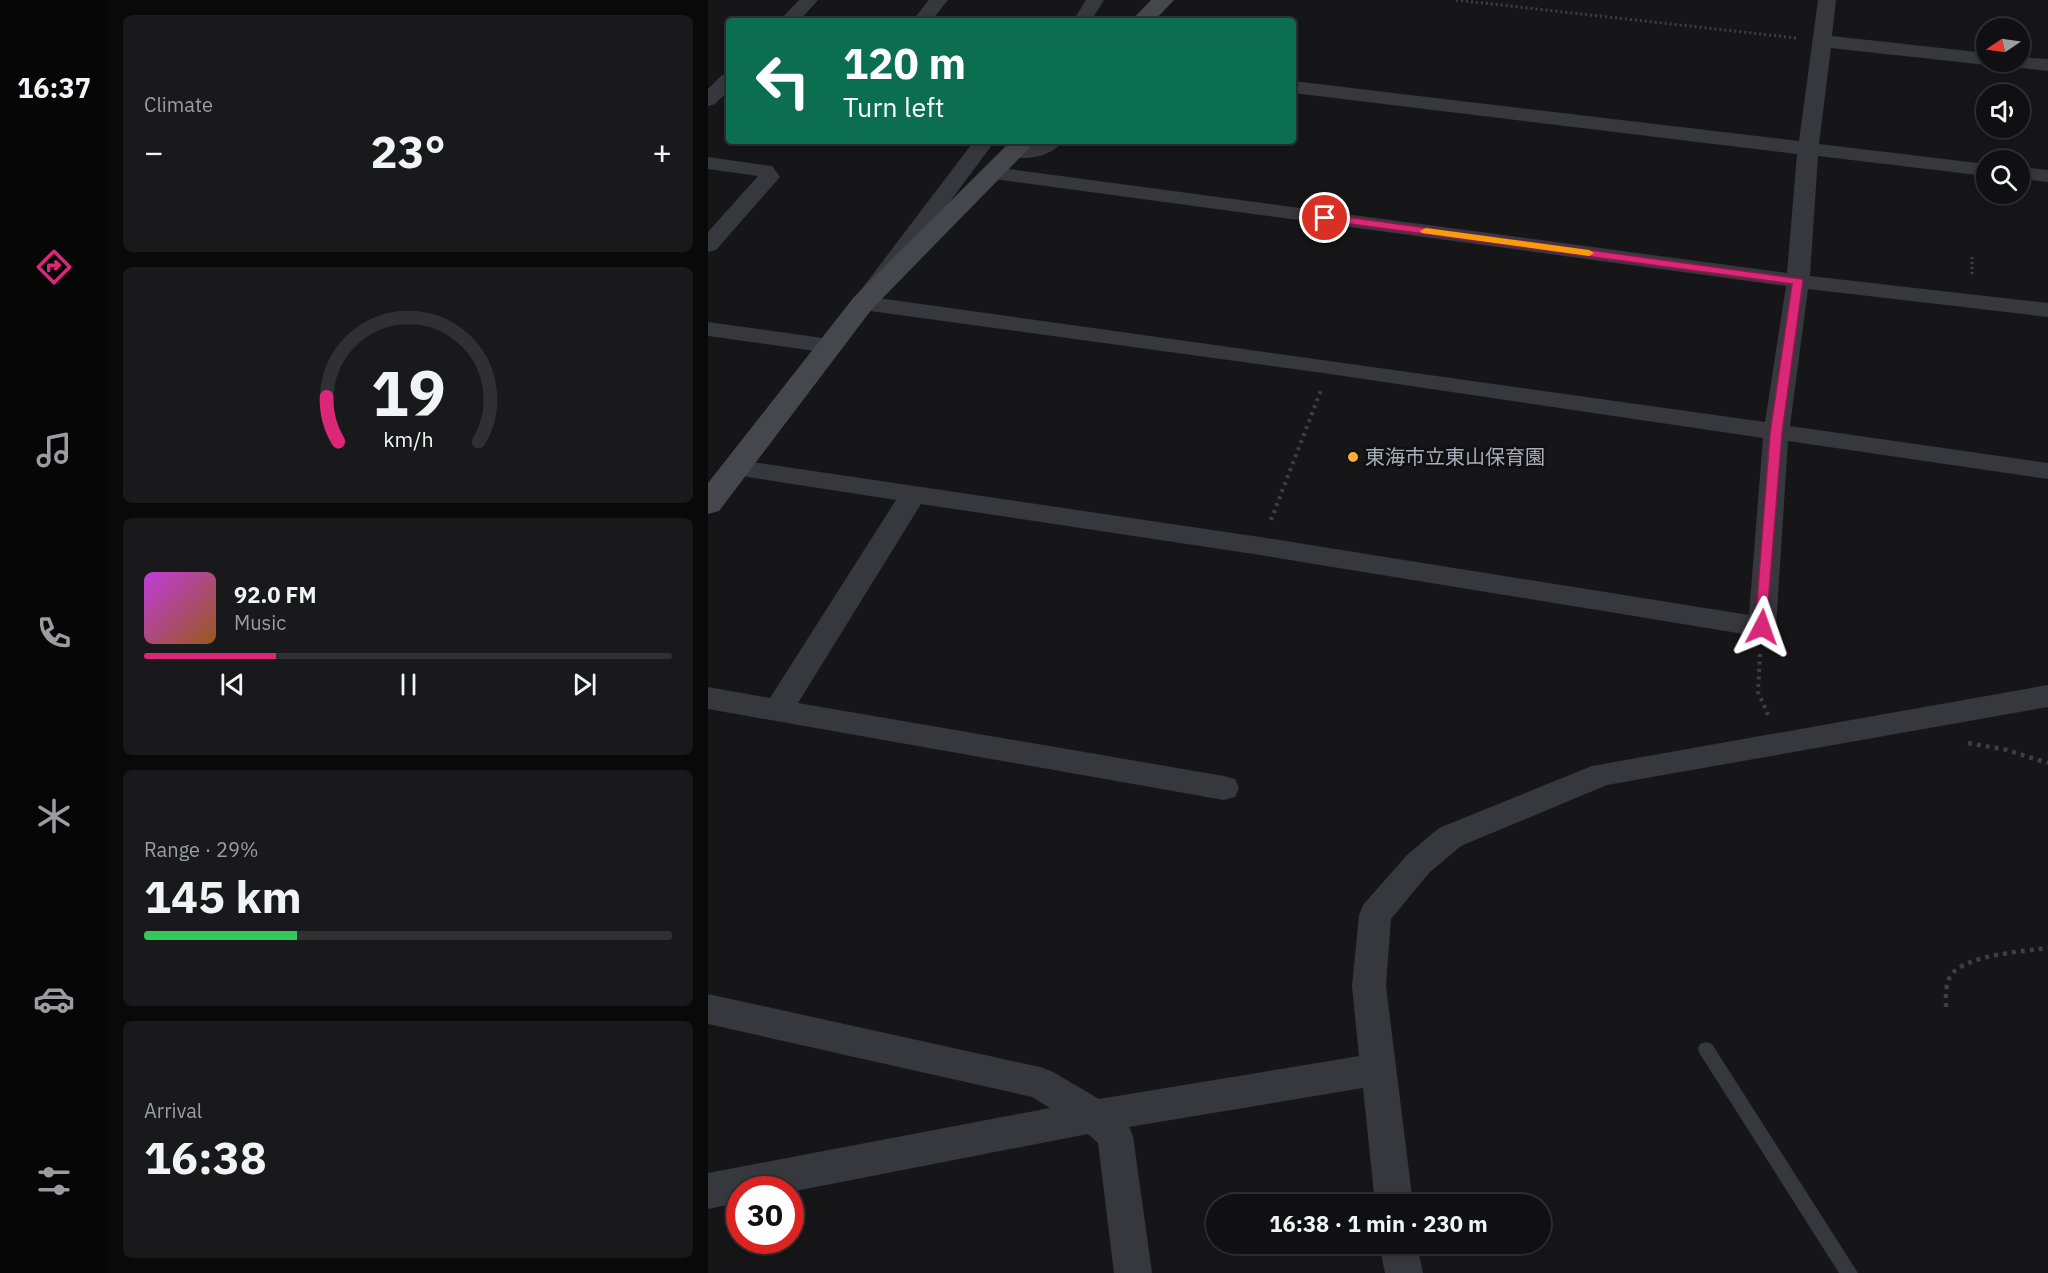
<!DOCTYPE html>
<meta charset="utf-8">
<style>
body{margin:0;font-family:"IBM Plex Sans","Noto Sans JP",sans-serif;background:#19191b;color:#f1f3f6;height:100vh;display:flex;flex-direction:column;font-size:22px;white-space:nowrap}
*{box-sizing:border-box;margin:0}
p{font-size:20px;color:#9c9d9f}
.icon{flex:none;width:33px;height:33px;fill:none;stroke:currentColor;stroke-width:2;stroke-linecap:round;stroke-linejoin:round}
.map{position:relative;flex:1;overflow:hidden}
.drawer{display:flex;flex-direction:column;gap:15px;padding:15px;background:#09090a;width:600px}
.drawer>*{flex:none}
.banner{position:absolute;left:18px;top:18px;width:570px;height:126px;border-radius:6px;box-shadow:0 3px 9px #0003,0 0 0 2px #303032;background:#0b6e4f;color:#fff;overflow:hidden}
.needle{width:39px;rotate:257deg}
.fabs{position:absolute;left:1268px;top:18px;display:grid;gap:12px}
.fabs a{display:grid;place-items:center;width:54px;height:54px;border-radius:50%;background:#101012;box-shadow:0 3px 9px #0003,0 0 0 2px #303032;font-size:30px}
.speed{position:absolute;left:18px;top:1176px;display:flex;gap:12px;font-size:30px;font-weight:700;text-align:center}
.speed>*{display:grid;place-content:center;width:78px;height:78px;border-radius:50%;background:#101012;box-shadow:0 3px 9px #0003,0 0 0 2px #303032;line-height:1}
.speed .limit{border:9px solid #d22;background:#fff;color:#111}
.pin{position:absolute;display:grid;place-items:center;width:51px;height:51px;color:#fff;margin:-26px;border:3px solid #fff;border-radius:50%;box-shadow:0 2px 6px #0007}
.me{position:absolute;width:66px;margin:-33px;rotate:4deg;stroke-linejoin:round;filter:drop-shadow(0 0 4px #0008)}
.turn{display:flex;align-items:center;gap:21px;height:126px;padding:0 18px;font-size:27px}
.turn .icon{width:78px;height:78px;stroke-width:2.5}
.turn b{display:block;font-size:42px;line-height:51px}
.big{font-size:45px;font-weight:700;line-height:1.1}
.drawer .card{flex:1;display:flex;flex-direction:column;justify-content:center;gap:9px;min-width:0;padding:0 21px;border-radius:9px;background:#19191b}
.drawer .dial{align-items:center;gap:0}
.dial svg{height:156px;overflow:visible;fill:none;stroke:#303032;stroke-width:7;stroke-linecap:round;text-anchor:middle}
.dial text{fill:#f1f3f6;stroke:none}
.song{display:flex;align-items:center;gap:18px}
.cover{width:72px;height:72px;border-radius:9px;background:linear-gradient(135deg,hsl(290 70% 55%),hsl(30 70% 35%))}
.played{height:6px;border-radius:3px;background:linear-gradient(90deg,#db2777 25%,#303032 25%)}
.keys{display:flex;justify-content:space-around;direction:ltr}
.heat{display:flex;justify-content:space-between;align-items:center;font-size:33px;direction:ltr}
.charge{height:9px;border-radius:4px;background:linear-gradient(90deg,#34c759 29%,#303032 0)}
.trip{position:absolute;left:498px;top:1194px;width:345px;height:60px;border-radius:30px;background:#101012;box-shadow:0 3px 9px #0003,0 0 0 2px #303032;font-weight:700;line-height:60px;text-align:center}
main{display:flex;flex:1;min-height:0}
.tab-bar{display:flex;flex-direction:column;width:108px;justify-content:space-around;align-items:center;background:#060607;color:#9c9d9f}
.tab-bar .icon{width:42px;height:42px}
.tab-bar .on{color:#db2777}
.tab-bar b{font-size:27px;color:#f1f3f6}
.map>svg:first-child{display:block}
</style>
<main>
<nav class="tab-bar">
<b>16:37</b>
<svg class="icon on" aria-label="directions" viewBox="0 0 24 24"><path d="M12 3l9 9-9 9-9-9zM9 14v-3h6M13 9l2 2-2 2"/></svg>
<svg class="icon" aria-label="music" viewBox="0 0 24 24"><path d="M9 18V5l10-2v13"/><circle cx="6" cy="18" r="3"/><circle cx="16" cy="16" r="3"/></svg>
<svg class="icon" aria-label="phone" viewBox="0 0 24 24"><path d="M5 4h4l2 5-3 2q2 4 5 5l2-3 5 2v4C11 20 4 13 5 4z"/></svg>
<svg class="icon" aria-label="climate" viewBox="0 0 24 24"><path d="M12 3v18M4 7l16 10M4 17L20 7"/></svg>
<svg class="icon" aria-label="car" viewBox="0 0 24 24"><path d="M5 17H2v-5l4-1 3-4h7l3 4 3 1v5h-3M9 17h6M6 11h13"/><circle cx="7" cy="17" r="2"/><circle cx="17" cy="17" r="2"/></svg>
<svg class="icon" aria-label="filters" viewBox="0 0 24 24"><path d="M4 7h16M4 17h16"/><circle cx="9" cy="7" r="2"/><circle cx="15" cy="17" r="2"/></svg>
</nav>
<section class="drawer">
<div class="card"><p>Climate</p>
<div class="heat"><a>−</a><b class="big">23°</b><a>+</a></div>
</div>
<div class="card dial"><svg viewBox="0 0 100 80">
<path d="M14 69A42 42 0 1 1 86 69"/>
<path d="M14 69A42 42 0 0 1 8 46" stroke="#db2777"/>
<text x="50" y="56" font-size="32" font-weight="700">19</text>
<text x="50" y="72" font-size="11">km/h</text>
</svg></div>
<div class="card">
<div class="song"><i class="cover"></i><div><b>92.0 FM</b><p>Music</p></div></div>
<div class="played"></div>
<div class="keys"><svg class="icon" aria-label="previous" viewBox="0 0 24 24"><path d="M18 5L8 12l10 7zM5 5v14"/></svg><svg class="icon" aria-label="pause" viewBox="0 0 24 24"><path d="M8 5v14M16 5v14"/></svg><svg class="icon" aria-label="next" viewBox="0 0 24 24"><path d="M6 5l10 7-10 7zM19 5v14"/></svg></div>
</div>
<div class="card"><p>Range · 29%</p><b class="big">145 km</b><div class="charge"></div></div>
<div class="card"><p>Arrival</p><b class="big">16:38</b></div>
</section>
<div class="map">
<svg width="1340" height="1273" viewBox="0 0 1340 1273">
<rect width="100%" height="100%" fill="#161618"/>
<g fill="none" stroke-linecap="round" stroke-linejoin="round">
<g stroke="#3d3f44" stroke-width="3" stroke-dasharray="2 3" stroke-linecap="butt">
<path d="M748 0 1088 38"/>
<path d="M1264 257V277"/>
</g>
<g stroke="#3d3f44" stroke-width="4" stroke-dasharray="3 4.5" stroke-linecap="butt">
<path d="M563 520 613 390"/>
<path d="M1052 654 1050 692 1061 717"/>
</g>
<g stroke="#3d3f44" stroke-width="4.5" stroke-dasharray="4 5" stroke-linecap="butt">
<path d="M1260 743 1299 750 1340 763"/>
<path d="M1238 1007C1238 996 1237 985 1243 975 1257 955 1317 951 1340 948"/>
</g>
<path fill="#37383d" fill-rule="evenodd" d="M998 1042 1004 1044 1150 1273H1131L992 1054 990 1049 992 1044Z"/>
<g fill="#37383d" fill-rule="evenodd">
<path d="M91 0H110L91 21H71Z"/>
<path d="M221 0H240L223 21H204Z"/>
<path d="M378 0H396L383 21H365Z"/>
<path d="M1110 0H1128L1124 36 1278 53V62H1286L1278 65 1123 48 1111 144 1278 164V176L1110 156 1102 276 1340 303V317L1100 289 1082 426 1340 463V479L1080 441 1068 627 1064 634 1054 637 552 555 213 504 90 703 516 776 527 779 531 788 527 797 516 800 0 709V687L62 698 188 500 21 474 17 468 21 462 30 460 552 537 1041 615 1055 438 622 374 155 310 147 308 143 303 266 141H287L170 298 1057 422 1078 286 286 179 279 177 275 173 279 169 286 167 1079 273 1089 154 585 93V81L1091 141Z"/>
<path d="M1311 57 1340 59V71L1296 66 1293 62H1311Z"/>
<path d="M21 73V90L7 104 0 106V89L14 75Z"/>
<path d="M329 141H355C344 157 317 161 300 156L297 152 300 148 322 145Z"/>
<path d="M0 157 64 166 72 177 8 250 0 252V232L50 176 0 169Z"/>
<path d="M1311 167 1340 170V182L1311 179Z"/>
<path d="M0 322 122 339 130 341 134 346 130 351 122 353 0 336Z"/>
<path d="M1340 685V707L899 785 753 846 721 873 683 919 678 986 705 1204H667L655 1088 421 1127 425 1136 444 1273H406L390 1143 380 1134 82 1192V1190H32V1202L0 1209V1173L342 1108 324 1097 0 1024V994L332 1067 345 1072 391 1099 651 1056 644 986 651 915 655 905 699 855 731 828 884 766Z"/>
<path d="M671 1244H709L715 1273H677Z"/>
</g>
<g fill="#45474d" fill-rule="evenodd">
<path d="M443 0H466L446 21H423Z"/>
<path d="M303 141H328L164 309 11 511 0 514V483L146 297Z"/>
</g>
</g>
<path fill="#db2777" stroke="#8e194d" stroke-width="1.5" d="M617 214 1094 279 1095 281 1074 433 1058 630H1049L1047 627 1062 433 1084 284 613 220 612 218Z"/>
<path fill="#f59e0b" d="M718 228 881 250 886 253 881 256 714 233 712 231Z"/>
<circle fill="#f2b134" stroke="#111113" stroke-width="2" cx="645" cy="457" r="6"/>
<g text-anchor="middle" stroke-width="6" stroke-linejoin="round" paint-order="stroke">
<g font-size="20" fill="#a8adb8" stroke="#111113" text-anchor="start">
<text x="657" y="464">東海市立東山保育園</text>
</g>
</g>
</svg>
<div class="fabs">
<a><svg class="needle" viewBox="-14 -14 28 28"><path d="M0-13l5 13h-10z" fill="#e53935"/><path d="M0 13l5-13h-10z" fill="#9c9d9f"/></svg></a>
<a><svg class="icon" aria-label="sound" viewBox="0 0 24 24"><path d="M4 9h4l5-4v14l-5-4H4zM17 9q2 3 0 6"/></svg></a>
<a><svg class="icon" aria-label="search" viewBox="0 0 24 24"><circle cx="10" cy="10" r="6"/><path d="M15 15l6 6"/></svg></a>
</div>
<div class="speed"><div class="limit">30</div></div>
<div class="pin" style="left:617px;top:218px;background:#d93025"><svg class="icon" aria-label="arrive" viewBox="0 0 24 24"><path d="M6 21V4h12l-3 4 3 4H6"/></svg></div>
<svg class="me" style="left:1054px;top:627px" viewBox="-20 -20 40 40"><path d="M0-17L14 15 0 8-14 15z" fill="#db2777" stroke="#fff" stroke-width="4"/></svg>
<div class="trip">16:38 · 1 min · 230 m</div>
<div class="banner">
<div class="turn"><svg class="icon" aria-label="left" viewBox="0 0 24 24"><path d="M17 20v-9H6M10 6l-5 5 5 5"/></svg><div><b>120 m</b>Turn left</div></div>
</div>
</div>
</main>
